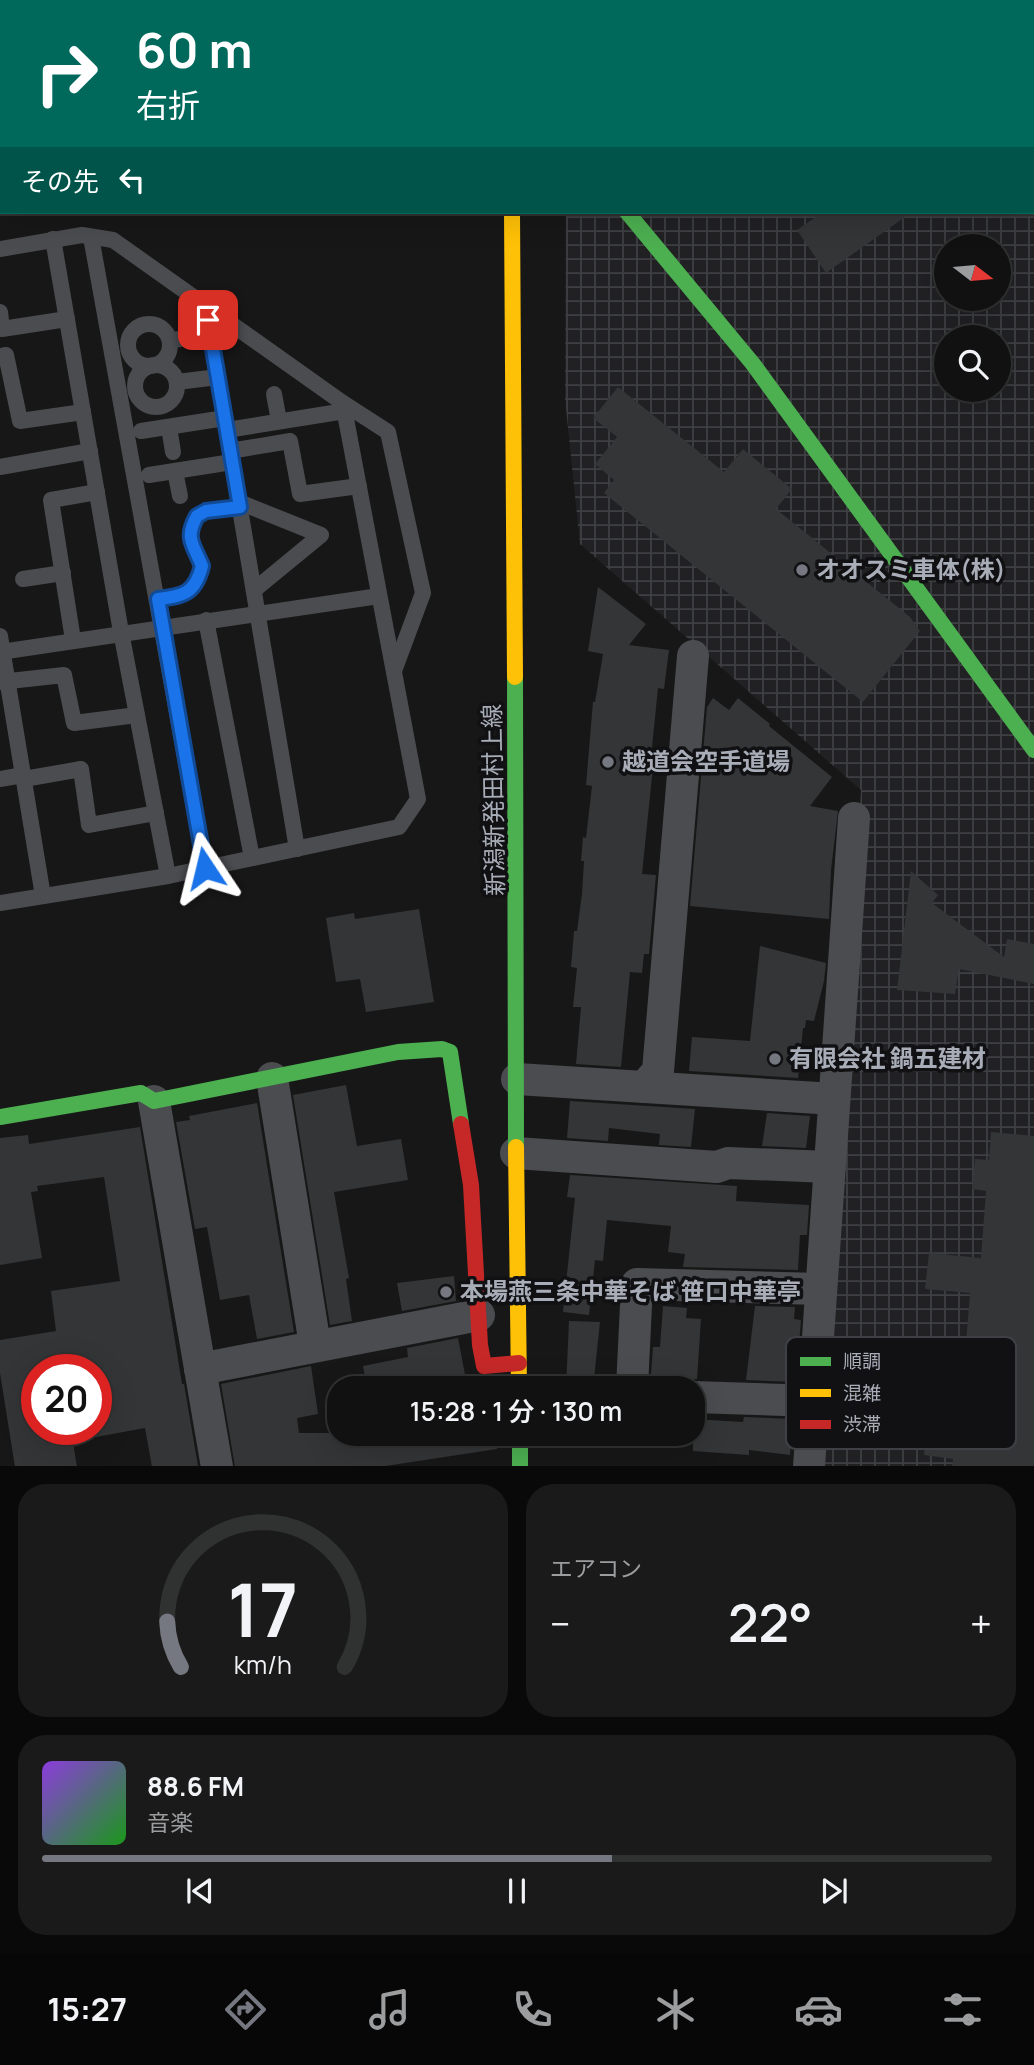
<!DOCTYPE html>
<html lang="ja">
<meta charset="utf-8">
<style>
body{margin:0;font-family:Manrope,"Noto Sans JP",sans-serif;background:#1a1a1a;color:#f1f3f6;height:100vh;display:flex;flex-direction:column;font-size:26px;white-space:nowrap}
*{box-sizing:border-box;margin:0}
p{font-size:23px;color:#9c9d9f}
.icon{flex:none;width:38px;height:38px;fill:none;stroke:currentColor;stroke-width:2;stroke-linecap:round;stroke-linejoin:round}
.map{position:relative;height:1466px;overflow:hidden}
.drawer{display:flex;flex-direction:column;gap:18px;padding:18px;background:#090909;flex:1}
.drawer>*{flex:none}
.hud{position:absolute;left:0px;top:0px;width:1034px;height:214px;box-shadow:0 7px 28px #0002,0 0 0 2px #303131;background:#00695c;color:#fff;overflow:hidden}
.needle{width:46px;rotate:106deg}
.buttons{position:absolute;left:934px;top:234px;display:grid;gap:14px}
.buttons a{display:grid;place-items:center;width:77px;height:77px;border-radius:50%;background:#111;box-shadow:0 7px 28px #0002,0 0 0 2px #303131;font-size:35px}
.speed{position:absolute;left:21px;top:1354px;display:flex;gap:14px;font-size:35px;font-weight:700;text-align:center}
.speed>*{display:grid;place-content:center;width:91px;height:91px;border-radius:50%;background:#111;box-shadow:0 7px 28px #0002,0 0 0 2px #303131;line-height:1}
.speed .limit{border:10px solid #d22;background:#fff;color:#111}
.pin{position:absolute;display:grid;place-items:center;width:60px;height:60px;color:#fff;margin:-30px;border-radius:14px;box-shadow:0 4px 10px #0006}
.me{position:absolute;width:77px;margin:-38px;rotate:350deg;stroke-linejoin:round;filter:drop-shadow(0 0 5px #0008)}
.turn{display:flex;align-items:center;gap:24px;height:147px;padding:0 21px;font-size:32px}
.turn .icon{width:91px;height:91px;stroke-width:2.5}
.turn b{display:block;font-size:49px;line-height:60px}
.then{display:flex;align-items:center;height:66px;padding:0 21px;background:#0003;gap:14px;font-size:26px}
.big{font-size:52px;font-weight:600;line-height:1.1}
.drawer .tile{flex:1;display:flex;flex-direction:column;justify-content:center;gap:10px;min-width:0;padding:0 24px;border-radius:28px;background:#1a1a1a}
.drawer .dial{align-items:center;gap:0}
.dial svg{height:182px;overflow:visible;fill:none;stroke:#303131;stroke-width:7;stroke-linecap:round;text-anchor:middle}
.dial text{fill:#f1f3f6;stroke:none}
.song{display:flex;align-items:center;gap:21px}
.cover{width:84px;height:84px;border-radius:10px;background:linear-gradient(135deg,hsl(270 70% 55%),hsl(120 70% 35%))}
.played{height:7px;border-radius:4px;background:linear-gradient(90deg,#757880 60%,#303131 60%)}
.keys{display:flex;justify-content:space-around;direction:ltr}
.heat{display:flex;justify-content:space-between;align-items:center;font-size:38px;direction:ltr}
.drawer .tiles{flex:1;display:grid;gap:18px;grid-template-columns:1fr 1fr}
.tile:last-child{grid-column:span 2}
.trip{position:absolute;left:327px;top:1376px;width:378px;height:70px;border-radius:28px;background:#111;box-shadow:0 7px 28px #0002,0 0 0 2px #303131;font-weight:600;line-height:70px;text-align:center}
.menu{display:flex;height:112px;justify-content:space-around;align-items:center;background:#070707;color:#9c9d9f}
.menu .icon{width:49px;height:49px}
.menu .current{color:#757880}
.menu b{font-size:32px;color:#f1f3f6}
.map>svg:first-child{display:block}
</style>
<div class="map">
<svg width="1034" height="1467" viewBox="0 0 1034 1467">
<defs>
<pattern id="industrial-grid" width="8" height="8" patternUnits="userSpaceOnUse" patternTransform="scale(1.75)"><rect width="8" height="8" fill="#212124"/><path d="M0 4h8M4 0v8" fill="none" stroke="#3e3f42"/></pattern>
</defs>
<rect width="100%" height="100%" fill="#171717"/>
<path fill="url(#industrial-grid)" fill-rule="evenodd" d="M567 0H1034V1466H821L861 790 580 544 565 398 566 212H1032V2ZM947 247H999V299H947ZM947 338H999V390H947Z"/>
<g fill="#343537">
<path d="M823 212H912L826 273 797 230Z"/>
<path d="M618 387 724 472 743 449 792 489 776 509 910 617 920 631 863 702 604 493 614 480 595 464 617 437 593 418Z"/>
<path d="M598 587 646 624 629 645 669 650 664 689 658 688 651 757H654L642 874 656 875 649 954H644L642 973 630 972 621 1067 576 1064 581 1007H573L577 968 571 967 574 931H577L582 894 584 861H581L583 837 586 838 592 786 586 785 593 702H595L603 654 588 651Z"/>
<path d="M713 698 729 710 738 698 770 724 769 726 832 777 810 806 838 811 831 870 829 919 690 906 707 707Z"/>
<path d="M911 871 938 895 932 903 1004 957 1007 939 1034 944V984L959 969 955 994 897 990Z"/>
<path d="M419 909 434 1002 366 1012 360 979 336 982 326 918 354 913 355 919Z"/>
<path d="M760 946 826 963 824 981 814 1021 806 1020 805 1028H803L798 1078 689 1071 692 1037 750 1041Z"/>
<path d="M346 1085 357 1146 401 1139 408 1180 334 1192 349 1278 346 1279 352 1321 330 1325 293 1095Z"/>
<path d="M570 1101 695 1109 691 1147 659 1145 660 1134 609 1128 608 1141 567 1138Z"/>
<path d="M257 1103 294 1332 257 1339 249 1295 220 1300 207 1227 195 1229 176 1122 190 1120 189 1116Z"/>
<path d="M767 1113 810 1116 806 1148 762 1146Z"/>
<path d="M140 1127 182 1384H184L198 1466 152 1467 145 1428 96 1437V1370H37V1430H71L77 1467H15L0 1373V1340L56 1331 51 1291 120 1281 104 1177 37 1186 38 1191 31 1192 42 1258 0 1265V1138L28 1135 29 1144Z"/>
<path d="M991 1132 1034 1136V1467H952L953 1459 924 1455 931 1385 925 1384 930 1339 966 1343 970 1293 925 1289 929 1253 981 1258 986 1191 972 1189 975 1159 989 1160Z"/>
<path d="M570 1175 737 1186 736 1201 809 1205 807 1235H800L798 1270 683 1267 685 1254 668 1252 671 1226 607 1220 603 1261 595 1260 589 1315 563 1312 575 1198 567 1197Z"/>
<path d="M454 1276 456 1301 402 1311 397 1283Z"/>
<path d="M663 1306 687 1308 686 1318 701 1319 697 1379 669 1380V1375L651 1374 653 1347H660Z"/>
<path d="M755 1306 795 1307 794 1319 801 1320 796 1382 746 1380Z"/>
<path d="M569 1321 600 1322 593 1388H566Z"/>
<path d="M458 1338 467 1385 452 1388H367L363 1366 408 1357 407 1348Z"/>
<path d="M311 1366 318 1414 297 1418 299 1433H496L497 1449 379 1467H235L221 1384Z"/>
<path d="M744 1417 793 1419 790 1455 749 1450V1455L693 1451V1419L743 1422Z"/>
</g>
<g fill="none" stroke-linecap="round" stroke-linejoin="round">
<g stroke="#4b4c50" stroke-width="16">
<path d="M817 0 822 2"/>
<path d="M1032 67H1034"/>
<path d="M91 237 205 868"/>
<path d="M53 239 121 632 168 876"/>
<path d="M0 249 82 235 113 240 343 403 418 799 399 827 168 876 0 903"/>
<path d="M204 304 211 336 297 849"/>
<path d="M0 312 2 329 67 319"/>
<circle cx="149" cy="345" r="21"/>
<path d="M170 340 211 336"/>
<path d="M0 356 6 355 20 421 83 412"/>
<circle cx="156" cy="386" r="21"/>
<path d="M177 382 218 377"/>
<path d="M274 394 279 421"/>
<path d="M343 403 388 432 423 593 394 671"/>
<path d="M169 427 173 452"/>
<path d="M227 430 345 411"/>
<path d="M141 431 225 418"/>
<path d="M230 451 290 441 300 494 359 486"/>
<path d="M0 467 90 451"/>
<path d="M175 471 180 496"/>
<path d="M149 475 232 462"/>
<path d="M239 502 321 535 254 590"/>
<path d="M23 579 63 573"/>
<path d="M157 599C183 596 195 594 202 566 194 545 184 539 197 516L206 511 240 507"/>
<path d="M206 620 252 858"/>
<path d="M0 636 43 896"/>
<path d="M73 640 51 500 97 492"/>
<path d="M0 652 379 596"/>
<path d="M0 682 64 675 74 723 137 715"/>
<path d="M0 779 23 775"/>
<path d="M24 779 81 769 89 825 156 813"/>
</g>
<g stroke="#4b4c50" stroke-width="32">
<path d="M120 2V0"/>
<path d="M0 57 2 58"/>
<path d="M272 1078 315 1345"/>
<path d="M517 1079 834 1099"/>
<path d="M644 1087 658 1071 693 656"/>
<path d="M154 1101 217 1467"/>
<path d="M516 1153 717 1167 728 1163 829 1167"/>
<path d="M200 1369 479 1315"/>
<path d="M632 1388 637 1284 821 1289"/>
<path d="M693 1397 814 1401"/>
<path d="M809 1467 854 818"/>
</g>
<g stroke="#4caf50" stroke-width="16">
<path d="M513 0V2"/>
<path d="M627 212 753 364 1034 750"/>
<path d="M515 677 516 1147"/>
<path d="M0 1117 141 1093 154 1101 398 1052 442 1049 450 1052 461 1124"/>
<path d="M520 1433V1467"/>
</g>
<g stroke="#ffc107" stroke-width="16">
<path d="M512 212 515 677"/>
<path d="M516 1147 519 1388"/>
</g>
<path stroke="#c62828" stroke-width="16" d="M461 1124 471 1185 480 1345 484 1366 519 1363"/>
</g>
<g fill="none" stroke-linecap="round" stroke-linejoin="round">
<g stroke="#114b97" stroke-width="18">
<path id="route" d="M205 868 158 599C183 596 195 594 202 566 194 545 184 539 197 516L206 511 240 507 208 320"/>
</g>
<use href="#route" stroke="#1a73e8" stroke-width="12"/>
</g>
<g fill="#757880" stroke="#111113" stroke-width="2.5">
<circle cx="802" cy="570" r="7"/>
<circle cx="608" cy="762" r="7"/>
<circle cx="775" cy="1059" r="7"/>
<circle cx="446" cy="1292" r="7"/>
</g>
<g text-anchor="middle" stroke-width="7" stroke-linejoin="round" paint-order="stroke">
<g font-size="24" font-weight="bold" fill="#a8adb8" stroke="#111113" text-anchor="start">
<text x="816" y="578">オオスミ車体(株)</text>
<text x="622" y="770">越道会空手道場</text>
<text x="789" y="1067">有限会社 鍋五建材</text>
<text x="460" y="1300">本場燕三条中華そば 笹口中華亭</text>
</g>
<g font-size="24" fill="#a8adb8" stroke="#111113">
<text transform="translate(494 800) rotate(-91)" y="8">新潟新発田村上線</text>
</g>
</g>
<rect x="786" y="1337" width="230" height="112" rx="10" fill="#111113" stroke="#3e4045" stroke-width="2"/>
<rect x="800" y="1357" width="31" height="9" fill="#4caf50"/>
<rect x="800" y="1389" width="31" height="8" fill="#ffc107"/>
<rect x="800" y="1420" width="31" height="9" fill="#c62828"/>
<g font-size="19" fill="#a8adb8">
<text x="843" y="1368">順調</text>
<text x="843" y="1400">混雑</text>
<text x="843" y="1431">渋滞</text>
</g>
</svg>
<div class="buttons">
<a><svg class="needle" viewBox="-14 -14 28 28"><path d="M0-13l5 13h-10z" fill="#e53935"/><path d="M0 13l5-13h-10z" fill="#9c9d9f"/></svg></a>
<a><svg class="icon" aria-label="search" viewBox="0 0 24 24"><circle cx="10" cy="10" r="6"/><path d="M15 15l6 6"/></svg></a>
</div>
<div class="speed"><div class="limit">20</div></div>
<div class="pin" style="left:208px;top:320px;background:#d93025"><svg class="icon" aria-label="arrive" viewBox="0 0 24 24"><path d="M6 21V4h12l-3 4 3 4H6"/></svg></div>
<svg class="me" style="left:205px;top:868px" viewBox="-20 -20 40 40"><path d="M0-17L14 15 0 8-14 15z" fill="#1a73e8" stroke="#fff" stroke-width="4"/></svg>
<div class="trip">15:28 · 1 分 · 130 m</div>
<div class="hud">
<div class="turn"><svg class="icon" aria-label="right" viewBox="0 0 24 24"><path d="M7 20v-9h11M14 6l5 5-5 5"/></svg><div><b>60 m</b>右折</div></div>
<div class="then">その先<svg class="icon" aria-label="left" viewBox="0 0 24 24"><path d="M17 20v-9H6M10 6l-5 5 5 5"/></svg></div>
</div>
</div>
<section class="drawer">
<div class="tiles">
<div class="tile dial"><svg viewBox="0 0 100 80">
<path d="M14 69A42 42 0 1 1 86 69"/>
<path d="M14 69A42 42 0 0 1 8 49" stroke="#757880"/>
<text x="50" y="56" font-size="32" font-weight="700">17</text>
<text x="50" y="72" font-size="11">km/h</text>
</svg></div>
<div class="tile"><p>エアコン</p>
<div class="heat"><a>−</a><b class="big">22°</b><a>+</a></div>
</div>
<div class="tile">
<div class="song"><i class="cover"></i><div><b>88.6 FM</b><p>音楽</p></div></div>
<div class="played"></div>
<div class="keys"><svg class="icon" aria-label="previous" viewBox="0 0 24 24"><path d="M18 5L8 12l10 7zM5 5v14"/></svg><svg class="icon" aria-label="pause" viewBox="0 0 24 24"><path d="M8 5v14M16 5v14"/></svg><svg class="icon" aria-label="next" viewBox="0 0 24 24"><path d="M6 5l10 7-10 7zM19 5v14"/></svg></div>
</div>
</div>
</section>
<nav class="menu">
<b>15:27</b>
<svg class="icon current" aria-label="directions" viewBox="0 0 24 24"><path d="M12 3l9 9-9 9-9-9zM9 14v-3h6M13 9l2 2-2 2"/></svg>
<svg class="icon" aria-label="music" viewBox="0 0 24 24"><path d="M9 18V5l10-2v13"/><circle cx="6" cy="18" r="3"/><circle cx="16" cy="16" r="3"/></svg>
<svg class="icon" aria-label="phone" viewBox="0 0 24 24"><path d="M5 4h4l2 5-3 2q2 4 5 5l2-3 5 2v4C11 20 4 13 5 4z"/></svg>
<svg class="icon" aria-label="climate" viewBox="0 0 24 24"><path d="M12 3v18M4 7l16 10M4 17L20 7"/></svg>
<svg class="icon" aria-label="car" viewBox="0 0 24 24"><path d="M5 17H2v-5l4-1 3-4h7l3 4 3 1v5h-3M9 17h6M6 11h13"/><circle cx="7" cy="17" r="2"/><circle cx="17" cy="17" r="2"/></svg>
<svg class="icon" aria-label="filters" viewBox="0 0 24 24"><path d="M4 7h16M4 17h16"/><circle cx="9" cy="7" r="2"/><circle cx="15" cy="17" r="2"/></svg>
</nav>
